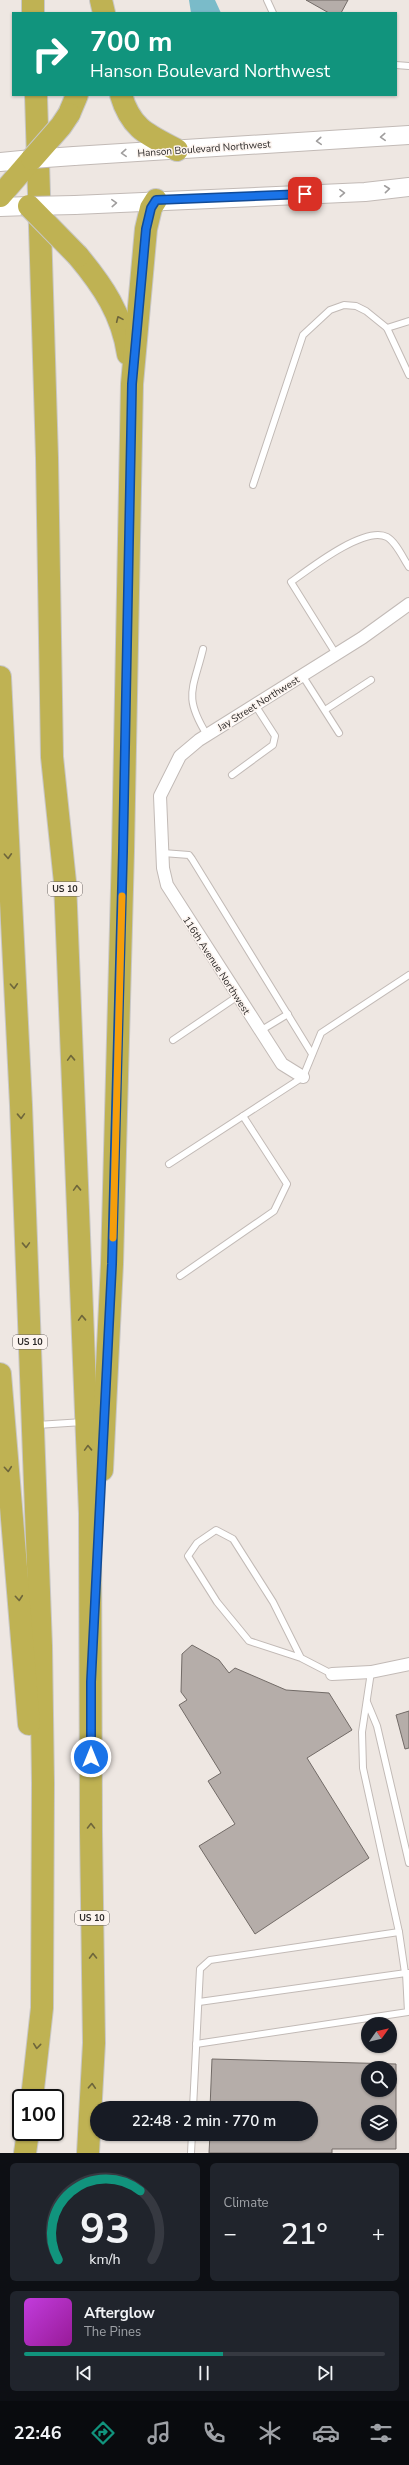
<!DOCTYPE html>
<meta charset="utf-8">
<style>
body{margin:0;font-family:"Nunito Sans",sans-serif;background:#20242c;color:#f1f3f6;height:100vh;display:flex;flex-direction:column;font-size:15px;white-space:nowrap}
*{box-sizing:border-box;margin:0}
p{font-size:13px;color:#9ea1a6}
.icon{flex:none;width:22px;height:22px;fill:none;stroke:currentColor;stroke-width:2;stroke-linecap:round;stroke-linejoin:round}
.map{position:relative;height:2153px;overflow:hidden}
.sheet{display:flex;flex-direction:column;gap:10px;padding:10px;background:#0d0f14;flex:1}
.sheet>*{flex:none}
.guide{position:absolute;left:12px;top:12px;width:385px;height:84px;border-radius:0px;box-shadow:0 1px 3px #0004;background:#11947d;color:#fff;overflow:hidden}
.needle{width:26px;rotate:56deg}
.fabs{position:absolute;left:361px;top:2017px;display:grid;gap:8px}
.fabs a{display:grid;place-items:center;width:36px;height:36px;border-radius:50%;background:#171b24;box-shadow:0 1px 3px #0004;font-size:20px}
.speed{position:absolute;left:12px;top:2089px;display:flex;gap:8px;font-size:20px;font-weight:700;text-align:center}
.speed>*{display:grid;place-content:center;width:52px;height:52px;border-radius:50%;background:#171b24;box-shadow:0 1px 3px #0004;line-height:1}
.speed .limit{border:2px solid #111;border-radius:6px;background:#fff;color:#111}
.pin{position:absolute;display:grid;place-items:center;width:34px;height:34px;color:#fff;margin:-17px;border-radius:8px;box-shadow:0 2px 6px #0006}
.me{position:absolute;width:44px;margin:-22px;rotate:0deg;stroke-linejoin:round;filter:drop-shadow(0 0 3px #0008)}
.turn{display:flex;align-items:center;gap:14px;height:84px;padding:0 12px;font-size:18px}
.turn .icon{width:52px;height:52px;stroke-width:2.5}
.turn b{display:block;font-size:28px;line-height:34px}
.big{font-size:30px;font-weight:600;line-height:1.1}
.sheet .card{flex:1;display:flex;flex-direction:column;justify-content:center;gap:6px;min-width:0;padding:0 14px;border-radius:6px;background:#20242c}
.sheet .dial{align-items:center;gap:0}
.dial svg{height:104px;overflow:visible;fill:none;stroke:#363941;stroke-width:7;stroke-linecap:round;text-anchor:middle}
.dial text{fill:#f1f3f6;stroke:none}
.song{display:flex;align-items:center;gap:12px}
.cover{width:48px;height:48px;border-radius:6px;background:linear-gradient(135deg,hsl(290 70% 55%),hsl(300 70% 35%))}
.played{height:4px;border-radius:2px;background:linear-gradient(90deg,#11947d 55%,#363941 55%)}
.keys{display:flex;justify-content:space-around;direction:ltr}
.heat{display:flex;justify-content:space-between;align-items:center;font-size:22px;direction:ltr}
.sheet .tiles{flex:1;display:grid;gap:10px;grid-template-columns:1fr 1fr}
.card:last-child{grid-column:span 2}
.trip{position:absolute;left:90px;top:2101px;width:228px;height:40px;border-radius:20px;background:#171b24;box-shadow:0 1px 3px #0004;font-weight:600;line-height:40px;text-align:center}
.tabs{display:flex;height:64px;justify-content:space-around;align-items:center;background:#090b0e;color:#9ea1a6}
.tabs .icon{width:28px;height:28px}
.tabs .on{color:#11947d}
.tabs b{font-size:18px;color:#f1f3f6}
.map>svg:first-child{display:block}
</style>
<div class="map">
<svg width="409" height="2153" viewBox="0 0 409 2153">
<rect width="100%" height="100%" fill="#eee7e2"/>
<path fill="#7abbc9" d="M189 0H215L221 13H191Z"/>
<g fill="#b5ada9" stroke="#726b67" fill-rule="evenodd">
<path d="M306 0H348L341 13H329Z"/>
<path d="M192 1645 219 1660 229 1673 235 1668 286 1690 329 1693 352 1730 307 1758 369 1858 255 1934 199 1846 235 1824 208 1781 221 1773 179 1705 187 1700 181 1692 182 1654Z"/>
<path d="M409 1711V1748L405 1749 396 1715Z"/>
<path d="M212 2059 396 2064V2149H332V2153H209L210 2134H311V2108H210ZM368 2068H390V2090H368ZM368 2112H390V2134H368Z"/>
</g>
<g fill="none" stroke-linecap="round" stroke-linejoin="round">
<g stroke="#c2bab6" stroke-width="8">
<g id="service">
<path d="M267 0 273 13"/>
<path d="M396 65 409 66"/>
<path d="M387 328 409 321"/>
<path d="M253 485 303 335 330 310 344 305 356 306 366 311 387 328 409 375"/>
<path d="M203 649C193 690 183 696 207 735"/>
<path d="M336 654 291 582C309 569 365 525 387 537 396 542 403 558 409 567"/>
<path d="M302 675 339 733"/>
<path d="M325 710 371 680"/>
<path d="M232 775 273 745 275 736 255 705"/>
<path d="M163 853 189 855 192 859 312 1054"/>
<path d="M260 1031 288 1014"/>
<path d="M173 1040 238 996"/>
<path d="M169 1164 303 1077 321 1033 409 975"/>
<path d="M180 1276 274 1211 287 1184 243 1116"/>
<path d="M37 1425 83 1422"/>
<path d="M301 1658 249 1641 217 1602 188 1556 197 1543 216 1530 233 1539 273 1602 301 1658 332 1674"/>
<path d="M367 1702 377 1726 409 1863"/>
<path d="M399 1932 405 1973H408"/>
<path d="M196 2044 408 2012 406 1973 199 2002"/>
<path d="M193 2108 200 1969 210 1960 399 1932 363 1768 362 1732 371 1672"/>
<path d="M191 2153 192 2134"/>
</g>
</g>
<g stroke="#c2bab6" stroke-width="14">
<g id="minor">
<path d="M303 1077 282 1064 167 885 163 868 160 796 180 756 199 740 362 638 409 604"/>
<path d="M332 1674 371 1672 409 1664"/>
</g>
</g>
<g stroke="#c2bab6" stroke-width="20">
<g id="secondary">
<path d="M74 156 409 135"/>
<path d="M0 162 32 159"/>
<path d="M75 205 365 192 409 187"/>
<path d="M0 207 29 206"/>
</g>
</g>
<g stroke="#c8c7c7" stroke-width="24">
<g id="motorway">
<path d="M33 0V13"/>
<path d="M101 0 104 13"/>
<path d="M36 95 47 458 52 757 65 882 90 1513 91 1832 94 2043 88 2153"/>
<path d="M121 95C131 129 148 135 177 150"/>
<path d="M69 114 77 95"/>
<path d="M0 196 32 159"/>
<path d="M78 256C103 286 122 314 128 354"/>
<path d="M0 677 21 1105 41 1646 43 1783 42 2008 32 2098"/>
<path d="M0 1374 29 1724"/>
<path d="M102 1470 112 1264 123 851 132 384 146 229 151 208 156 200"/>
<path d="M25 2153 28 2132"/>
</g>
</g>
<use href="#service" stroke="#fff" stroke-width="6"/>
<use href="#minor" stroke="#fff" stroke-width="12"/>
<use href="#secondary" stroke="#fff" stroke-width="18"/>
<use href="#motorway" stroke="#bfb253" stroke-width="22"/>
<g stroke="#c2bab6" stroke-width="20" stroke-linecap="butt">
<g id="secondary-bridge">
<path d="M32 159 74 156"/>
<path d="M29 206 75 205"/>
</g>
</g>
<g stroke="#c8c7c7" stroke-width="24" stroke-linecap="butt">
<g id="motorway-bridge">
<path d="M32 159 61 126 69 114"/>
<path d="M29 206 78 256"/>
</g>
</g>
<use href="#secondary-bridge" stroke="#fff" stroke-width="18"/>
<use href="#motorway-bridge" stroke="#bfb253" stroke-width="22"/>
</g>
<defs><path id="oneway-chevron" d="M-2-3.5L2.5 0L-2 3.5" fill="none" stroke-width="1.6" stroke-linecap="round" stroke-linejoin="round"/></defs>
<g stroke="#a09e9e">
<use href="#oneway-chevron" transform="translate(383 137) rotate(177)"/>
<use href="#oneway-chevron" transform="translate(319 141) rotate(176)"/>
<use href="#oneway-chevron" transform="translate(124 153) rotate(177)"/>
<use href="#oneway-chevron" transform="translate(387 189) rotate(-6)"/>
<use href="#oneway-chevron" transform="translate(342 193) rotate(-2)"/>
<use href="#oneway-chevron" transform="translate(114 203) rotate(-3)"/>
</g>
<g stroke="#6e663b">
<use href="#oneway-chevron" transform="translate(119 319) rotate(-114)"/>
<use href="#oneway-chevron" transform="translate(8 856) rotate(87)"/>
<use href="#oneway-chevron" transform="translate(14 986) rotate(87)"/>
<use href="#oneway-chevron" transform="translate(71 1058) rotate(-92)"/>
<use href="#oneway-chevron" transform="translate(21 1116) rotate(88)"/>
<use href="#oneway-chevron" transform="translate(77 1188) rotate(-92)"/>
<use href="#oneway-chevron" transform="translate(26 1245) rotate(88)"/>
<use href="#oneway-chevron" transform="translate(82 1318) rotate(-92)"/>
<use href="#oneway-chevron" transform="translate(88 1448) rotate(-92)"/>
<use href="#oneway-chevron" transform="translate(8 1469) rotate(85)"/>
<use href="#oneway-chevron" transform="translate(19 1598) rotate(85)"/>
<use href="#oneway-chevron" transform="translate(91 1826) rotate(-90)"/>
<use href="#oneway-chevron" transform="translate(93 1956) rotate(-91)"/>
<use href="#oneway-chevron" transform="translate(37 2046) rotate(96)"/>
<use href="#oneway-chevron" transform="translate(92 2086) rotate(-87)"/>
</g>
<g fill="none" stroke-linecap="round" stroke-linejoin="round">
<g stroke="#114b97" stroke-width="10">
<path id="route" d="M91 1757V1682L112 1264 123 851 132 384 146 229 151 208 156 200 305 194"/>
</g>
<use href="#route" stroke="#1a73e8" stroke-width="7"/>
<path stroke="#f59e0b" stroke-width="7" d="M113 1238 122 896"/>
</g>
<g text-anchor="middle" stroke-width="3" stroke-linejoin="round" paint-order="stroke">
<g fill="#fcf4ef" stroke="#6a6563" stroke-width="1">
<rect x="48" y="882" width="34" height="14" rx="3"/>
<rect x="13" y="1335" width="34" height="14" rx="3"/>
<rect x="75" y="1911" width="34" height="14" rx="3"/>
</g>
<g font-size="9" font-weight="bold" fill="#2b2827">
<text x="65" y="892">US 10</text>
<text x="30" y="1345">US 10</text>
<text x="92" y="1921">US 10</text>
</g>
<g font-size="10" fill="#2b2827" stroke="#fcf4ef">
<text transform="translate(204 148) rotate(-4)" y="4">Hanson Boulevard Northwest</text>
<text transform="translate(258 703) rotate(-32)" y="4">Jay Street Northwest</text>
<text transform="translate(217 965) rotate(57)" y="4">116th Avenue Northwest</text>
</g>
</g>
</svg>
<div class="fabs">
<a><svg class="needle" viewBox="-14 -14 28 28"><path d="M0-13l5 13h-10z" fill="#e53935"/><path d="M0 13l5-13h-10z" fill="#9ea1a6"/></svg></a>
<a><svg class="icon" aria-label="search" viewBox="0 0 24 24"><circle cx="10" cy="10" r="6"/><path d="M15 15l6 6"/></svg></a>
<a><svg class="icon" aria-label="layers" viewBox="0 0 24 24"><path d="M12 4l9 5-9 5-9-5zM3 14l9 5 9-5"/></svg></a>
</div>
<div class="speed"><div class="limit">100</div></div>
<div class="pin" style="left:305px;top:194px;background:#d93025"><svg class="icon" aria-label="arrive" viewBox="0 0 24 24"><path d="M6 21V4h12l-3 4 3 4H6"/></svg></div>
<svg class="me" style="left:91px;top:1757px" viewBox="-20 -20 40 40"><circle r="17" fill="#1a73e8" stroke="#fff" stroke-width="3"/><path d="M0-11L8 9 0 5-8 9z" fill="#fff"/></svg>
<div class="trip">22:48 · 2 min · 770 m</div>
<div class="guide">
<div class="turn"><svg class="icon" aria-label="right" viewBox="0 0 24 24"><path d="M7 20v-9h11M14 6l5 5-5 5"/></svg><div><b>700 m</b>Hanson Boulevard Northwest</div></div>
</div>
</div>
<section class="sheet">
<div class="tiles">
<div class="card dial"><svg viewBox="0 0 100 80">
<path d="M14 69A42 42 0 1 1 86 69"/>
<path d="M14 69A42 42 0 0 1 77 16" stroke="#11947d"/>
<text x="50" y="56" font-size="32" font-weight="700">93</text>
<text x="50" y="72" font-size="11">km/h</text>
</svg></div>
<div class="card"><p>Climate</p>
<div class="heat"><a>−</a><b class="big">21°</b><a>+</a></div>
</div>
<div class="card">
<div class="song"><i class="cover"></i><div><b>Afterglow</b><p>The Pines</p></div></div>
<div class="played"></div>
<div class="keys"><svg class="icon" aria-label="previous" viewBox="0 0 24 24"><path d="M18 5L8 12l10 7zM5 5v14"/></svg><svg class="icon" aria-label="pause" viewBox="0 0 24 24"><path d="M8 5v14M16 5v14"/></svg><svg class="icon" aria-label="next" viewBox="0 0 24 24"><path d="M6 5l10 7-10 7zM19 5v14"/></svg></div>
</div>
</div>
</section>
<nav class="tabs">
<b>22:46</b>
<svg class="icon on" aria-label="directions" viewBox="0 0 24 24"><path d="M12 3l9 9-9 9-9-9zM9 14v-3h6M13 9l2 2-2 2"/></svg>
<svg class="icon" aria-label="music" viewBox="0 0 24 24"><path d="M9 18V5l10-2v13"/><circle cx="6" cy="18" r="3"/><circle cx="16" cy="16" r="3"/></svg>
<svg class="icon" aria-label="phone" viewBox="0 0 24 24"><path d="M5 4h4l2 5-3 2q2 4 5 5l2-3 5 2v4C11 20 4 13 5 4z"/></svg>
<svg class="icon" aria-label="climate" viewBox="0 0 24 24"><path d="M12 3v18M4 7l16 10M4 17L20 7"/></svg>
<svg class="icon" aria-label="car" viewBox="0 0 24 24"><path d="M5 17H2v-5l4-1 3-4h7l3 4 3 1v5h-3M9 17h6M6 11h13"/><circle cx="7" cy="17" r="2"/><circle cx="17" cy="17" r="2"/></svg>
<svg class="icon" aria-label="filters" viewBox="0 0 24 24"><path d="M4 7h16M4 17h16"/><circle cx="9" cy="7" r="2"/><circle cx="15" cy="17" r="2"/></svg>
</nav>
